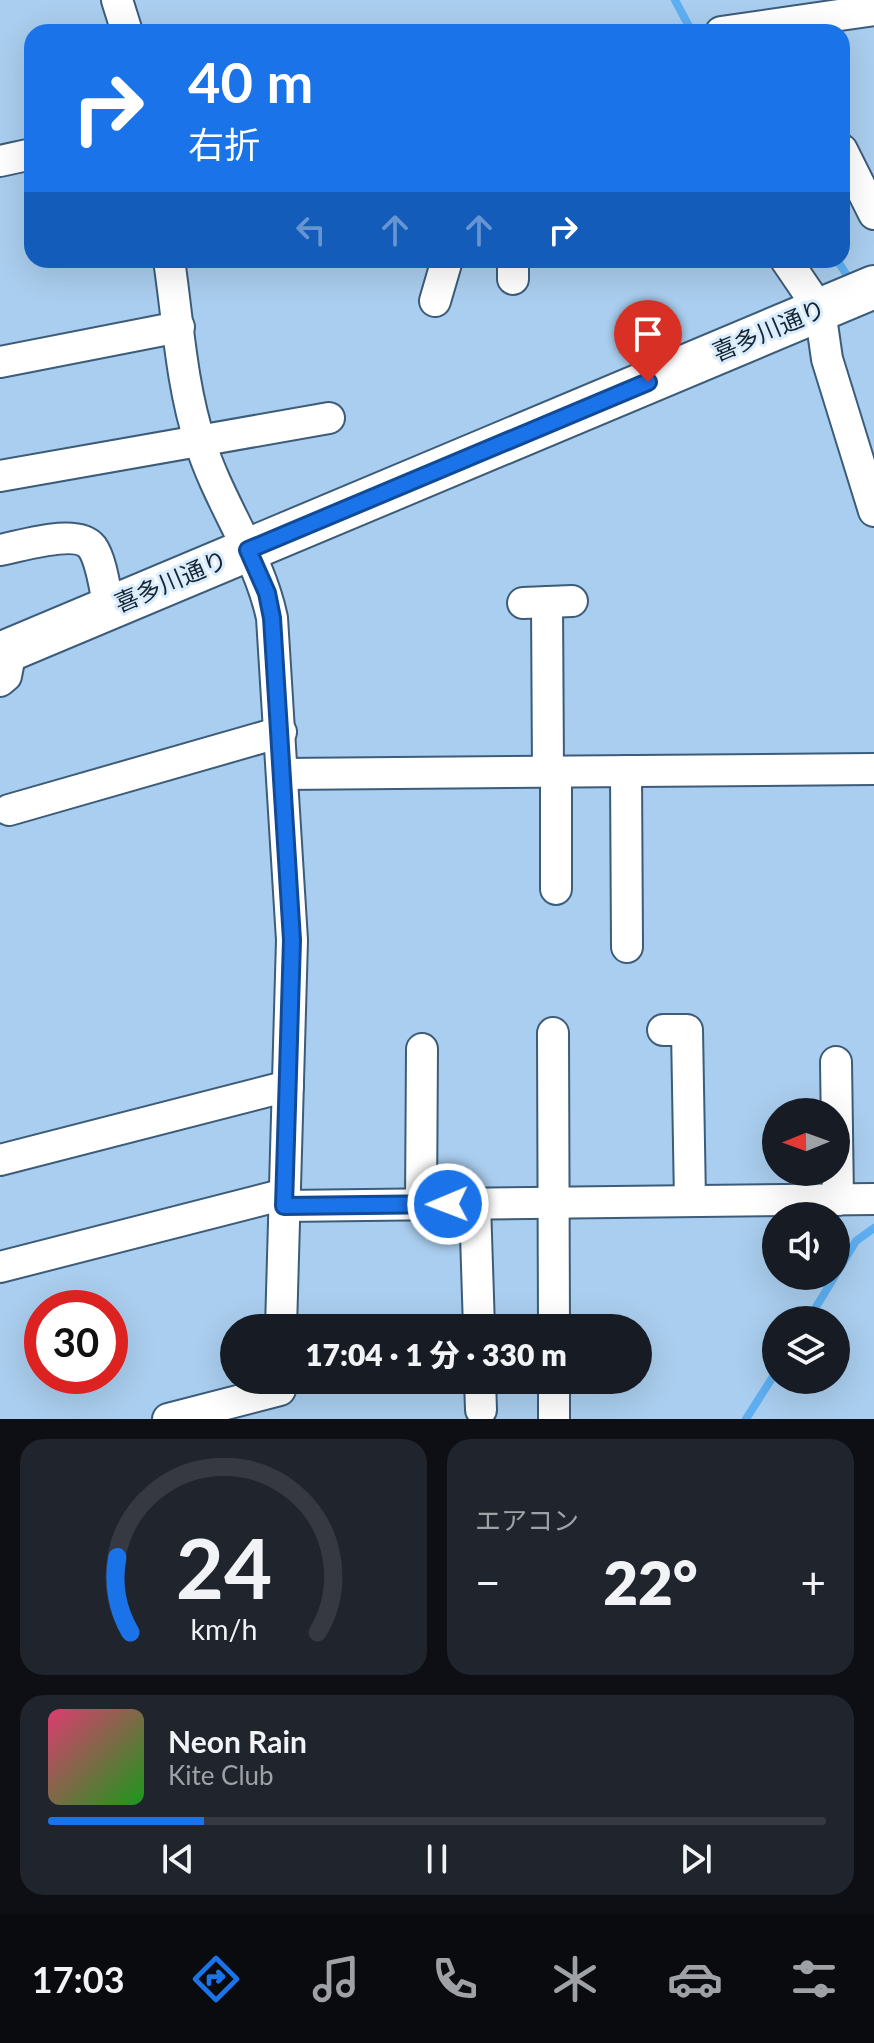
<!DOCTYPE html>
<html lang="ja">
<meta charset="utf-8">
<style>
body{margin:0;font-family:Lato,"Noto Sans JP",sans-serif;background:#20242c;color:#f1f3f6;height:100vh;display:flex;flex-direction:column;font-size:30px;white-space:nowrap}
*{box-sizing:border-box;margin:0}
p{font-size:26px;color:#9ea1a6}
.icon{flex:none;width:44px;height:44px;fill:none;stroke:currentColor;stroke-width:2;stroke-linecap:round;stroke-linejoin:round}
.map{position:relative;height:1419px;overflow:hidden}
.panel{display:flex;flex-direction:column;gap:20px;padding:20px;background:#0d0f14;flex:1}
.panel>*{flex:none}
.hud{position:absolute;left:24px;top:24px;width:826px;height:244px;border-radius:24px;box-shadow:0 8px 32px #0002;background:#1a73e8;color:#fff;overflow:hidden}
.needle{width:52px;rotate:269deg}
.controls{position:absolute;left:762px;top:1098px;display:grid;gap:16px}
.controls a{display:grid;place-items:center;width:88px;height:88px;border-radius:50%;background:#171b24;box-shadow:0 8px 32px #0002;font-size:40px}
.speed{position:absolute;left:24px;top:1290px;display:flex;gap:16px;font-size:40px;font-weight:700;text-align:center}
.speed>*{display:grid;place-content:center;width:104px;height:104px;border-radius:50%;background:#171b24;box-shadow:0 8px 32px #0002;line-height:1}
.speed .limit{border:12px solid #d22;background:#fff;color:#111}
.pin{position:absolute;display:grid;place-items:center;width:68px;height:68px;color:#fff;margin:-82px -34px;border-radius:50% 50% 50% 0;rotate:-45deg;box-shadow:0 0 8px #0007}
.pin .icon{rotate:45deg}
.me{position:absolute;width:88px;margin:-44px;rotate:269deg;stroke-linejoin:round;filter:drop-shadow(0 0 6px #0008)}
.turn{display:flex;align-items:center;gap:28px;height:168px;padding:0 32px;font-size:36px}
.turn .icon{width:104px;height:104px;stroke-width:2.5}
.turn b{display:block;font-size:56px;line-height:68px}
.lanes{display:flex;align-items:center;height:76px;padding:0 32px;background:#0003;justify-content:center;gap:40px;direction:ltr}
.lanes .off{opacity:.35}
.big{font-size:60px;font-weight:800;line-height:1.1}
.panel .widget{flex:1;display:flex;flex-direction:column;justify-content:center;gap:12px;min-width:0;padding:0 28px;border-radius:24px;background:#20242c}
.panel .dial{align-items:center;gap:0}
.dial svg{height:208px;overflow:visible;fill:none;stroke:#363941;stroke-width:7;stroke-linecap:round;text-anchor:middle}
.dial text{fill:#f1f3f6;stroke:none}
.song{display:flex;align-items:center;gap:24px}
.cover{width:96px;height:96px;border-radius:12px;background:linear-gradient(135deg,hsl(340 70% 55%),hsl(120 70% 35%))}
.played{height:8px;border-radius:4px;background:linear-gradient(90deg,#1a73e8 20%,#363941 20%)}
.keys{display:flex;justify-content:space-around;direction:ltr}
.heat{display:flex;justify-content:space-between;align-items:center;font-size:44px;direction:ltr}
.panel .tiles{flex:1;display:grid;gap:20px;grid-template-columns:1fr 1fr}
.widget:last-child{grid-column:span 2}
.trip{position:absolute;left:220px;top:1314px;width:432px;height:80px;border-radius:40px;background:#171b24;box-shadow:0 8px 32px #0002;font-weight:800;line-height:80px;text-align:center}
.tab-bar{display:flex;height:128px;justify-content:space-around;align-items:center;background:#090b0e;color:#9ea1a6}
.tab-bar .icon{width:56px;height:56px}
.tab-bar .current{color:#1a73e8}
.tab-bar b{font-size:36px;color:#f1f3f6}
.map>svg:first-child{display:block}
</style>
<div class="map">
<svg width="874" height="1419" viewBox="0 0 874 1419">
<rect width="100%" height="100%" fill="#aaceef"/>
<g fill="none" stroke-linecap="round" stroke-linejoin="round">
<g stroke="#5eaff2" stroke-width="8">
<path d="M675 0 692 32"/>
<path d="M837 260 852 283"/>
<path d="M836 1274 856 1241 874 1228"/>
<path d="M808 1320 835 1276"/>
<path d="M746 1419 776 1372"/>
</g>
<g stroke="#3c5c79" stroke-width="34">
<g id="street">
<path d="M117 0 127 32"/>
<path d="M721 32 874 10"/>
<path d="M842 150 874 214"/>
<path d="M0 161 32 154"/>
<path d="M169 260C178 320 181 384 200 442 219 503 259 556 272 618L292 940 281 1328"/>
<path d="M513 260V279"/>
<path d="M786 260 820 310 827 359 874 511"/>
<path d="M435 301 447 260"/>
<path d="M0 362 179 327"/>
<path d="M0 476 329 418"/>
<path d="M0 550C22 546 77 528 92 547 102 561 105 591 109 608"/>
<path d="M547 602 548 772"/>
<path d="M523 603 572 601"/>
<path d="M0 681 6 676 11 650"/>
<path d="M626 771 627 947"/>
<path d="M556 772V889"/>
<path d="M283 774 874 769"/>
<path d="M9 810 281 732"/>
<path d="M663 1030H687L690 1201"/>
<path d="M553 1033 554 1328"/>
<path d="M836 1062 838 1200"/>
<path d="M0 1160 288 1086"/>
<path d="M421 1204 422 1049"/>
<path d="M475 1204 479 1328"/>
<path d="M284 1206 874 1199"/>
<path d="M0 1267 285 1194"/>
<path d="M480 1380 481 1410"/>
<path d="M554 1380V1419"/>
<path d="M168 1419 280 1390"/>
</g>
</g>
<g stroke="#3c5c79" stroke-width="46">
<path id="secondary" d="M0 654 874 287"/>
</g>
<use href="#street" stroke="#fff" stroke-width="30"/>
<use href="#secondary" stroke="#fff" stroke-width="42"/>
</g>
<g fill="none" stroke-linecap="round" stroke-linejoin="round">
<g stroke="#114b97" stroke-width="20">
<path id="route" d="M448 1204 284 1206 292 940 272 618 267 593 248 550 648 382"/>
</g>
<use href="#route" stroke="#1a73e8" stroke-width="14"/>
</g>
<g text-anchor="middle" stroke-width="6" stroke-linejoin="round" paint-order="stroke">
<g font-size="24" fill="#172531" stroke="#daedfe">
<text transform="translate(769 331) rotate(-23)" y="8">喜多川通り</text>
<text transform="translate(171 582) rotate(-23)" y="8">喜多川通り</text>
</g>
</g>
</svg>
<div class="controls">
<a><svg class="needle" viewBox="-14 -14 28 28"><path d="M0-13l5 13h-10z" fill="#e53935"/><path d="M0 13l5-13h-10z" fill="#9ea1a6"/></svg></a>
<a><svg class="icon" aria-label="sound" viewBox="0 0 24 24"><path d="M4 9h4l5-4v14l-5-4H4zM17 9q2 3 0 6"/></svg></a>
<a><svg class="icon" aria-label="layers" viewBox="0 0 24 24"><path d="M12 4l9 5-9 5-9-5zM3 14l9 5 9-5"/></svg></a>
</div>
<div class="speed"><div class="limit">30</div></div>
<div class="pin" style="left:648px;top:382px;background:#d93025"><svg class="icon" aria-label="arrive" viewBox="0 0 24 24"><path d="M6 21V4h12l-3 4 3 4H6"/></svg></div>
<svg class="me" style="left:448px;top:1204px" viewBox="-20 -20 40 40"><circle r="17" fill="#1a73e8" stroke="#fff" stroke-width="3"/><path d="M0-11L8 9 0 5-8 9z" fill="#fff"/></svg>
<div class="trip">17:04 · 1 分 · 330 m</div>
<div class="hud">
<div class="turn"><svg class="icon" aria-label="right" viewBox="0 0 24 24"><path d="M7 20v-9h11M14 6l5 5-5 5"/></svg><div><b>40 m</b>右折</div></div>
<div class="lanes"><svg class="icon off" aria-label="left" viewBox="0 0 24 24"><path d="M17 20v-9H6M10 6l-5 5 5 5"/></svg><svg class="icon off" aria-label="ahead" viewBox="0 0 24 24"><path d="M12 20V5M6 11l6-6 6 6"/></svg><svg class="icon off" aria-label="ahead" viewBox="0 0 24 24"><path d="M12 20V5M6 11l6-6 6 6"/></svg><svg class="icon" aria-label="right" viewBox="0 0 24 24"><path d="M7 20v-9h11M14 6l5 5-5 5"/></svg></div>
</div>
</div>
<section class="panel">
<div class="tiles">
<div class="widget dial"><svg viewBox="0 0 100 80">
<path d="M14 69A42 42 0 1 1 86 69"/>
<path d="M14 69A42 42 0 0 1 9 40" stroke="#1a73e8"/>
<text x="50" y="56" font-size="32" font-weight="700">24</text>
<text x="50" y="72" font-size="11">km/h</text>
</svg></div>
<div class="widget"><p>エアコン</p>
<div class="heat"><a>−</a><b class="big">22°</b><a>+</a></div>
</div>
<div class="widget">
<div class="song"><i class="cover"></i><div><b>Neon Rain</b><p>Kite Club</p></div></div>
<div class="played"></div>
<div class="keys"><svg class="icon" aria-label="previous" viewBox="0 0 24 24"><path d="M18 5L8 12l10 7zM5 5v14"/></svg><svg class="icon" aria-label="pause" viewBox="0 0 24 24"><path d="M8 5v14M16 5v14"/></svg><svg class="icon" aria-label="next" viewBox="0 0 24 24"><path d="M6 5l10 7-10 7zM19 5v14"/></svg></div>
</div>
</div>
</section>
<nav class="tab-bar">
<b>17:03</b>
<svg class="icon current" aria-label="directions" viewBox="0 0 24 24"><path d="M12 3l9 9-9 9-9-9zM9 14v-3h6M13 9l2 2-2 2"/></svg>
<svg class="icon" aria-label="music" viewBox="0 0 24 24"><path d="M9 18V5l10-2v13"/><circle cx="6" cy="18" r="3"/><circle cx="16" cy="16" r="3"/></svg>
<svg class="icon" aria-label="phone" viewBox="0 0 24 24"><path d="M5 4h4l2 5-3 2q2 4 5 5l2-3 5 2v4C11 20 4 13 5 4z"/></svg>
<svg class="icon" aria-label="climate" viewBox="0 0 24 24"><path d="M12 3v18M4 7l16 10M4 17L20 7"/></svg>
<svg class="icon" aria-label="car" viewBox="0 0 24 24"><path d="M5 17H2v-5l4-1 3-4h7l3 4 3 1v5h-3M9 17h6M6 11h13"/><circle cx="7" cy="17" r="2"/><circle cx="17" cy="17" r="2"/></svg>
<svg class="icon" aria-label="filters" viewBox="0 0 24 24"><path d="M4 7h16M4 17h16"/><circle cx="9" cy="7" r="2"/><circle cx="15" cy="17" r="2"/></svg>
</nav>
